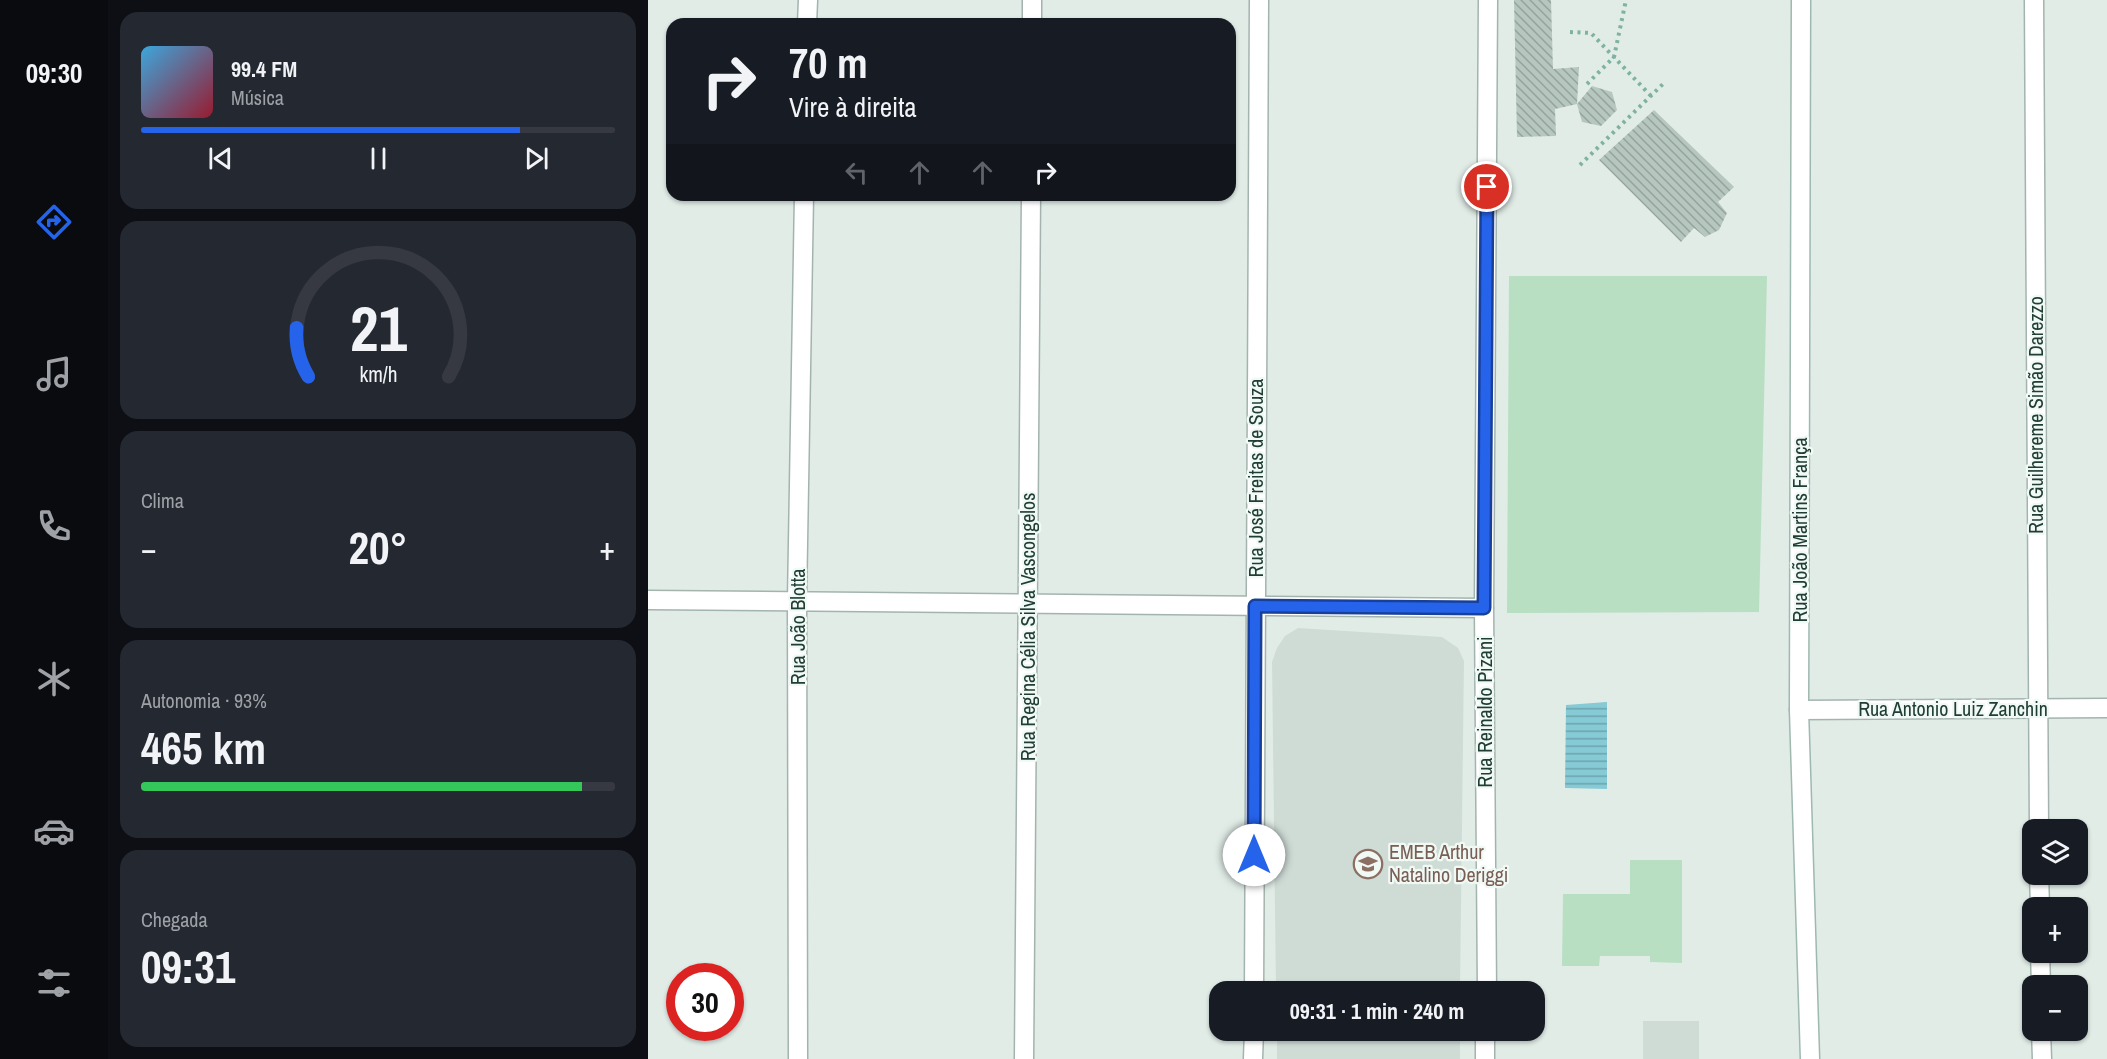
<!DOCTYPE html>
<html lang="pt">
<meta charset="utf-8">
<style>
body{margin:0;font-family:"Archivo Narrow",sans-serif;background:#242831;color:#f1f3f6;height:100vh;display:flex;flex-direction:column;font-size:22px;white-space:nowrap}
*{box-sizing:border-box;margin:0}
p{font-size:20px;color:#9ea1a6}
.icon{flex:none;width:33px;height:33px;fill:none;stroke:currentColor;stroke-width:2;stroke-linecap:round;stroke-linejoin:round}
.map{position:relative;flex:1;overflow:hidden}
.side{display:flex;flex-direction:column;gap:12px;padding:12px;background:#0d0f14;width:540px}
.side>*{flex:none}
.banner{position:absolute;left:18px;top:18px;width:570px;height:183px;border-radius:18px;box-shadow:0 2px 4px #0004;background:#171b24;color:#f1f3f6;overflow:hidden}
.buttons{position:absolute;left:1374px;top:819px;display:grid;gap:12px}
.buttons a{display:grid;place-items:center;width:66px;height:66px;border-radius:12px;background:#171b24;box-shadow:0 2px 4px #0004;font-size:30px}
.speed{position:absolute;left:18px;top:963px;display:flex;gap:12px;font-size:30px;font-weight:700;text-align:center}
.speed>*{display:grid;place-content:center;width:78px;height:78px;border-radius:50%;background:#171b24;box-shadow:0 2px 4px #0004;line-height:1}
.speed .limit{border:9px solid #d22;background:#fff;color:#111}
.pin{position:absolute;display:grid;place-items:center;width:51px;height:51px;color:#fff;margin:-26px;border:3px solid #fff;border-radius:50%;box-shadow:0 2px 6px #0007}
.me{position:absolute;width:66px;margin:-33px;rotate:0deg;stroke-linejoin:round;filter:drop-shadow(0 0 4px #0008)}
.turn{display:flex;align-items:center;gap:21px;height:126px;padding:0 24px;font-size:27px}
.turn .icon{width:78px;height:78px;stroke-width:2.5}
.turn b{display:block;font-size:42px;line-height:51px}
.lanes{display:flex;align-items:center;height:57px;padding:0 24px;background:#0003;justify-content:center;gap:30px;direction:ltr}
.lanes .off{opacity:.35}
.big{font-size:45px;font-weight:700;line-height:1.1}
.side .widget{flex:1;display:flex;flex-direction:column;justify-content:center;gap:9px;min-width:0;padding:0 21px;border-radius:18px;background:#242831}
.side .dial{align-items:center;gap:0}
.dial svg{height:156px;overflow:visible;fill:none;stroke:#363941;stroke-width:7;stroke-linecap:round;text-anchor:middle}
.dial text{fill:#f1f3f6;stroke:none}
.song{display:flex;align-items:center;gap:18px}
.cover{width:72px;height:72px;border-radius:9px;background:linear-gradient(135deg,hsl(200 70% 55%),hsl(350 70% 35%))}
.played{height:6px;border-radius:3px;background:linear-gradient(90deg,#2563eb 80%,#363941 80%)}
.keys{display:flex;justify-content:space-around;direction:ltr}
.heat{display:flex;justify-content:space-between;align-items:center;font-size:33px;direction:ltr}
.charge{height:9px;border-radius:4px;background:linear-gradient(90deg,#34c759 93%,#363941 0)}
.trip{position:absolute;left:561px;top:981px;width:336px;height:60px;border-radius:18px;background:#171b24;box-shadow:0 2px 4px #0004;font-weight:700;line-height:60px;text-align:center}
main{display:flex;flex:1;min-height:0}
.tabs{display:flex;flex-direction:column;width:108px;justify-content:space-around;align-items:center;background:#090b0e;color:#9ea1a6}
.tabs .icon{width:42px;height:42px}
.tabs .active{color:#2563eb}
.tabs b{font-size:27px;color:#f1f3f6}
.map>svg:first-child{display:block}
</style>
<main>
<nav class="tabs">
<b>09:30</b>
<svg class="icon active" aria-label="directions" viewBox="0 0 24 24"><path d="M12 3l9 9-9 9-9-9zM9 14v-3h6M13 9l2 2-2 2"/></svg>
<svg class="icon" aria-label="music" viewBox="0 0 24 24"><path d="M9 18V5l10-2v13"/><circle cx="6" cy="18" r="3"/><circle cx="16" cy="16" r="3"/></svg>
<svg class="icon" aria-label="phone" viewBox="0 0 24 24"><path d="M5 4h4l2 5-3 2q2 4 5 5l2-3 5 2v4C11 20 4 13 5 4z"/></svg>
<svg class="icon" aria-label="climate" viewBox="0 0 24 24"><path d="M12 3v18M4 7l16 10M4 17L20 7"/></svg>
<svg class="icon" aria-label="car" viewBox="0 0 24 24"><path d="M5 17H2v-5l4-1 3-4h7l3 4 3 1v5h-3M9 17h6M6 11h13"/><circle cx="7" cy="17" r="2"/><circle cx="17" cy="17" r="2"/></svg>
<svg class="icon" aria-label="filters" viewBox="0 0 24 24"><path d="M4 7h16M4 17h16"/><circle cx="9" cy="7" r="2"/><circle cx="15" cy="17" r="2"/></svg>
</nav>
<section class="side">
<div class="widget">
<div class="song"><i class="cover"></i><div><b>99.4 FM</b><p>Música</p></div></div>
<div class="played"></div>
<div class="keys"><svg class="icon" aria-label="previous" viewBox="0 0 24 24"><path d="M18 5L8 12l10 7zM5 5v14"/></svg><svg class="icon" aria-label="pause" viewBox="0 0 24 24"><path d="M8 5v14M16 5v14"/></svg><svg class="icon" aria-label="next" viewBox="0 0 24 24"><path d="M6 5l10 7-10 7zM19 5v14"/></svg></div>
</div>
<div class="widget dial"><svg viewBox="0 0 100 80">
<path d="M14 69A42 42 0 1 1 86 69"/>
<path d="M14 69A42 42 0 0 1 8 44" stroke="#2563eb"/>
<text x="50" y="56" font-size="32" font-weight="700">21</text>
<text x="50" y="72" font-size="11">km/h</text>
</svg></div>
<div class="widget"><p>Clima</p>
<div class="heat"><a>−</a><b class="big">20°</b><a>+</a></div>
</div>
<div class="widget"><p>Autonomia · 93%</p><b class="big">465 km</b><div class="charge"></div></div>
<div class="widget"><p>Chegada</p><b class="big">09:31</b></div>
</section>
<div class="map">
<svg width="1459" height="1059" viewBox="0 0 1459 1059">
<defs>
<pattern id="water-rules" width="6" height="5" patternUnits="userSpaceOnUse" patternTransform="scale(1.5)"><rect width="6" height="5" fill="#85cad5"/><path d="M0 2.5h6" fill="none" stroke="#6ca5ae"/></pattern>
<pattern id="building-back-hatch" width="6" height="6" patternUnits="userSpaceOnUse" patternTransform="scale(1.5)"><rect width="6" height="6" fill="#b6c7c0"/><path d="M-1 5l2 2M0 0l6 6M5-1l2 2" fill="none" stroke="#94a39d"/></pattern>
</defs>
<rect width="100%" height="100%" fill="#e1ece7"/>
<g fill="#cfdcd6">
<path d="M650 628 794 637 810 648 816 661 812 991H628L624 662 629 648 637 636Z"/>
<rect x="995" y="1021" width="56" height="38"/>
<rect x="629" y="1031" width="183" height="28"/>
</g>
<g fill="#b8dfc2">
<path d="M861 276H1119L1111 612 859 613Z"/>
<path d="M982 860H1034V963L1002 962V956H952L951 966H914L915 894H982Z"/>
</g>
<path fill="url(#water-rules)" d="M959 702V789L917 788 918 705Z"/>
<g fill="url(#building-back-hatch)">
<path d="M866 0H903L905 69 931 67 929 104 944 86 964 92 969 110 953 126 934 122 929 104 907 109 908 136 869 137Z"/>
<path d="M1006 110 1086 187 1070 202 1079 213 1071 230 1057 237 1046 228 1033 242 951 160Z"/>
</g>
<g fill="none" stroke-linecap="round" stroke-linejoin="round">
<g stroke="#a3b4ae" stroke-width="21">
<g id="minor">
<path d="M1386 0 1391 830"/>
<path d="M159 24 160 0"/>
<path d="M384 24V0"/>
<path d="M0 600 836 608"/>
<path d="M1151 710 1459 708"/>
<path d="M1391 874 1392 908"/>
<path d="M1392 952 1393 986"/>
<path d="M606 992 611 0"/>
<path d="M839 992 836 608 840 0"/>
<path d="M1393 1030 1394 1059"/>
<path d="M150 1059 149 601 156 195"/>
<path d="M376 1059 383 195"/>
<path d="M605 1059 606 1030"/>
<path d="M837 1059V1030"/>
</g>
</g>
<g stroke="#9eb9af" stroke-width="21">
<path id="secondary" d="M1153 0 1151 710 1162 1059"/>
</g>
<g stroke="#7fb2a1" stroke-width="4" stroke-dasharray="3 4.5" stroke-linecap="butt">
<path d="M922 32 943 33 1003 96"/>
<path d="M939 84 966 57 978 0"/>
<path d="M932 165 1016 83"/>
</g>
<use href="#minor" stroke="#fff" stroke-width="18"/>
<use href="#secondary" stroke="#fff" stroke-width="18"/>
</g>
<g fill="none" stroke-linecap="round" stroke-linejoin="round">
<g stroke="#184099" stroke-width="15">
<path id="route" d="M606 855 607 606 836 608 839 187"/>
</g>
<use href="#route" stroke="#2563eb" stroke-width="10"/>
</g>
<defs>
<g id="school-ring" transform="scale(1.5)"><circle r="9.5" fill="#f1f9f5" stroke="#8d6e63" stroke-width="1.5"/><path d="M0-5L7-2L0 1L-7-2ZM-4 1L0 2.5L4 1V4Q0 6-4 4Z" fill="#8d6e63"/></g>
</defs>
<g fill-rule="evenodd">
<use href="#school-ring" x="720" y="864"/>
</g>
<g text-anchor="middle" stroke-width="4.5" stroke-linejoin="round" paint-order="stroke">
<g font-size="20" fill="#203e35" stroke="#f1f9f5">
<text transform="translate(1388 415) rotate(-90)" y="7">Rua Guilhereme Simão Darezzo</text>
<text transform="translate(608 478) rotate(-90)" y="7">Rua José Freitas de Souza</text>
<text transform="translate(1152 530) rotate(-90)" y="7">Rua João Martins França</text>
<text transform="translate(150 627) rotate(-90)" y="7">Rua João Blotta</text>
<text transform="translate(380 627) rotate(-90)" y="7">Rua Regina Célia Silva Vascongelos</text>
<text x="1305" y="716">Rua Antonio Luiz Zanchin</text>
<text transform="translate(837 712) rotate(-90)" y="7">Rua Reinaldo Pizani</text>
</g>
<g font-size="20" fill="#785e54" stroke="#f1f9f5" text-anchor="start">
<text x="741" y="859">EMEB Arthur<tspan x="741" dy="23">Natalino Deriggi</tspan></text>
</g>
</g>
</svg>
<div class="buttons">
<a><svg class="icon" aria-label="layers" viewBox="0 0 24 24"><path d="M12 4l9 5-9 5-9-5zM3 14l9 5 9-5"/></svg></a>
<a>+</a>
<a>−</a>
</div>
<div class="speed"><div class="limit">30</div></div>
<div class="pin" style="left:839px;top:187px;background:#d93025"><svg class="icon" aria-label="arrive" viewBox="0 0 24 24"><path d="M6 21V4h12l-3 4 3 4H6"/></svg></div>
<svg class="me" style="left:606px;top:855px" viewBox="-20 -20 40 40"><circle r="19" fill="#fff"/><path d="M0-13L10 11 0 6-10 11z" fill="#2563eb"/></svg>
<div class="trip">09:31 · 1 min · 240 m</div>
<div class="banner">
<div class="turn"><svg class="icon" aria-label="right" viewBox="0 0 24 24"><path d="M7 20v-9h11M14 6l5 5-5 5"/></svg><div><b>70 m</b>Vire à direita</div></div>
<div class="lanes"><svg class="icon off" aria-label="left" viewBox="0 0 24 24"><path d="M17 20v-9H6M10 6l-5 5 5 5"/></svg><svg class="icon off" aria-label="ahead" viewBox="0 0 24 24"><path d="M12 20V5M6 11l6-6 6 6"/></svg><svg class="icon off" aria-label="ahead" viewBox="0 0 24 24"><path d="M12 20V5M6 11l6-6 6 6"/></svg><svg class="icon" aria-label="right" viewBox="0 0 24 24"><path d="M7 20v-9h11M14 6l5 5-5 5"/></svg></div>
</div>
</div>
</main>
